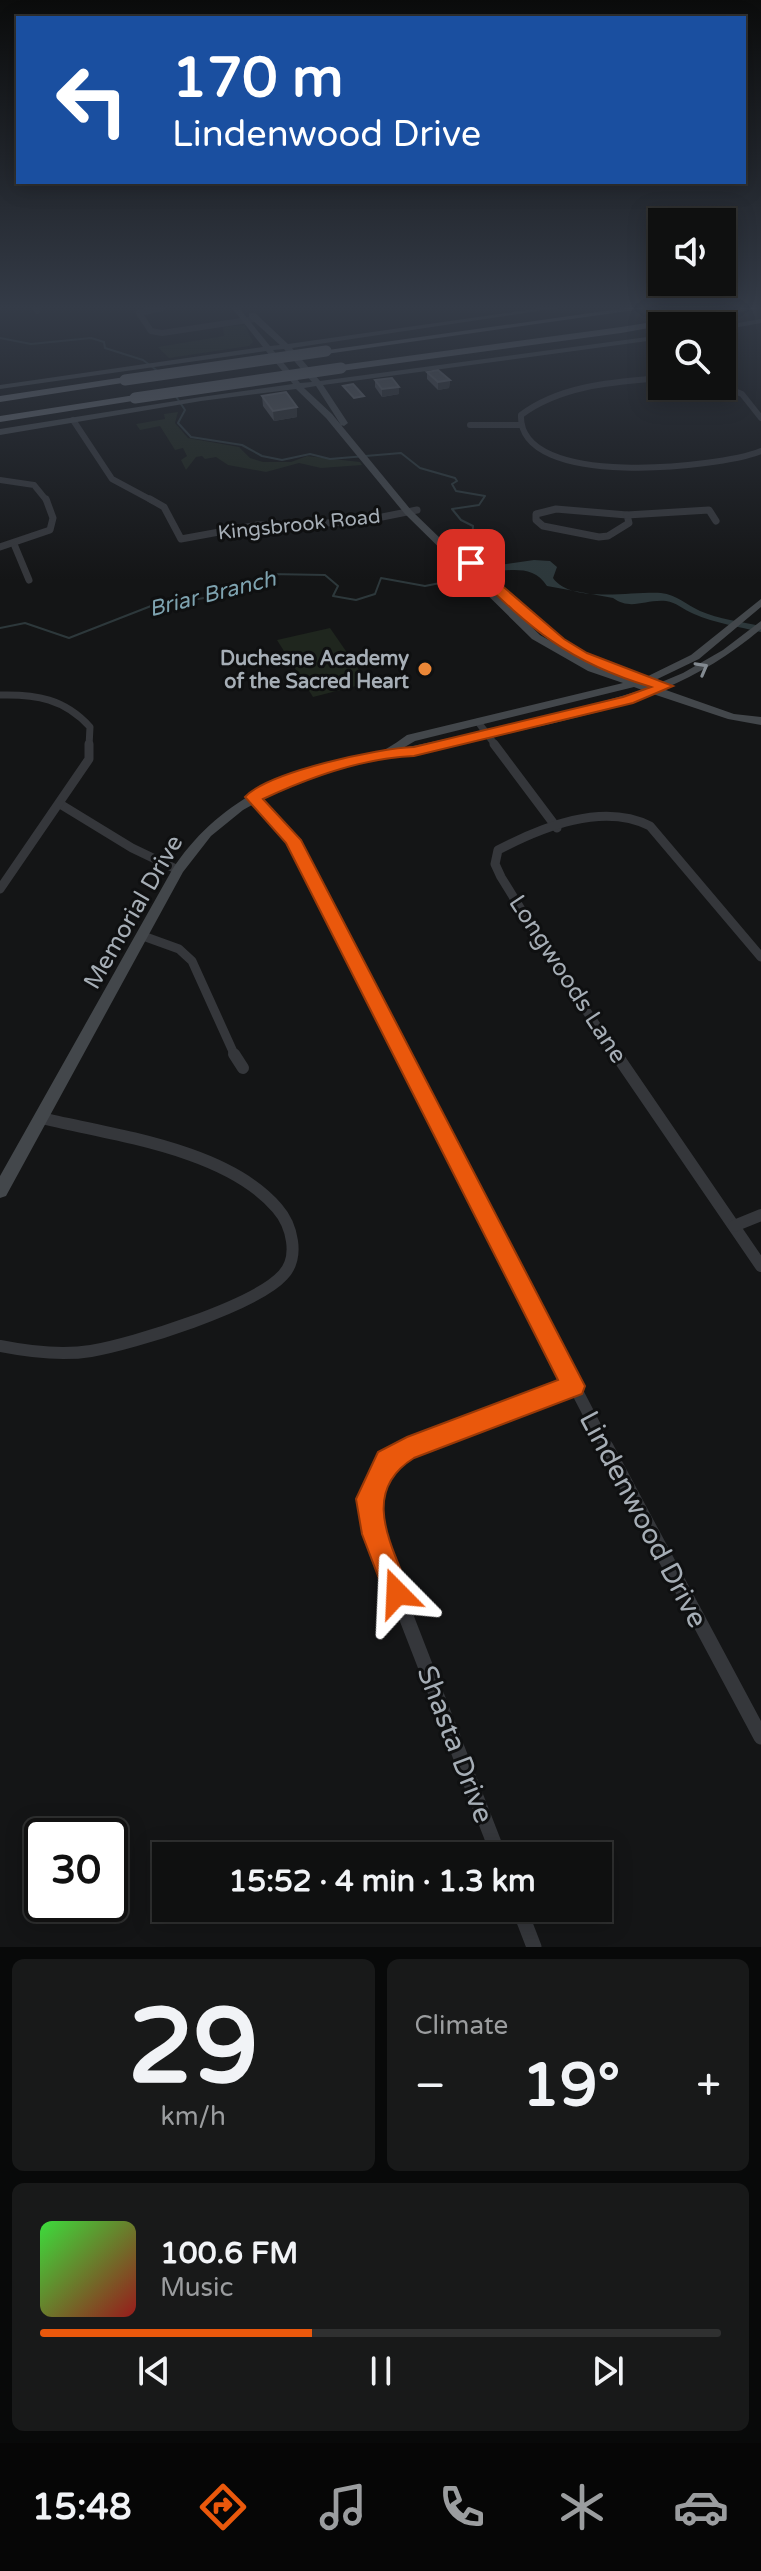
<!DOCTYPE html>
<meta charset="utf-8">
<style>
body{margin:0;font-family:"Varela Round",sans-serif;background:#181919;color:#f1f3f6;height:100vh;display:flex;flex-direction:column;font-size:30px;white-space:nowrap}
*{box-sizing:border-box;margin:0}
p{font-size:26px;color:#9b9d9f}
.icon{flex:none;width:44px;height:44px;fill:none;stroke:currentColor;stroke-width:2;stroke-linecap:round;stroke-linejoin:round}
.map{position:relative;height:1947px;overflow:hidden}
.drawer{display:flex;flex-direction:column;gap:12px;padding:12px;background:#080909;flex:1}
.drawer>*{flex:none}
.banner{position:absolute;left:16px;top:16px;width:730px;height:168px;border-radius:0px;box-shadow:0 4px 20px #0003,0 0 0 2px #2f3030;background:#1a4fa0;color:#fff;overflow:hidden}
.buttons{position:absolute;left:648px;top:208px;display:grid;gap:16px}
.buttons a{display:grid;place-items:center;width:88px;height:88px;border-radius:0px;background:#0f1010;box-shadow:0 4px 20px #0003,0 0 0 2px #2f3030;font-size:40px}
.speed{position:absolute;left:24px;top:1818px;display:flex;gap:16px;font-size:40px;font-weight:700;text-align:center}
.speed>*{display:grid;place-content:center;width:104px;height:104px;border-radius:50%;background:#0f1010;box-shadow:0 4px 20px #0003,0 0 0 2px #2f3030;line-height:1}
.speed .limit{border:4px solid #111;border-radius:12px;background:#fff;color:#111}
.pin{position:absolute;display:grid;place-items:center;width:68px;height:68px;color:#fff;margin:-34px;border-radius:16px;box-shadow:0 4px 12px #0006}
.me{position:absolute;width:88px;margin:-44px;rotate:339deg;stroke-linejoin:round;filter:drop-shadow(0 0 6px #0008)}
.turn{display:flex;align-items:center;gap:28px;height:168px;padding:0 24px;font-size:36px}
.turn .icon{width:104px;height:104px;stroke-width:2.5}
.turn b{display:block;font-size:56px;line-height:68px}
.big{font-size:60px;font-weight:700;line-height:1.1}
.drawer .widget{flex:1;display:flex;flex-direction:column;justify-content:center;gap:12px;min-width:0;padding:0 28px;border-radius:12px;background:#181919}
.drawer .dial{align-items:center;gap:0}
.dial b{font-size:104px;line-height:1}
.song{display:flex;align-items:center;gap:24px}
.cover{width:96px;height:96px;border-radius:12px;background:linear-gradient(135deg,hsl(120 70% 55%),hsl(0 70% 35%))}
.played{height:8px;border-radius:4px;background:linear-gradient(90deg,#ea580c 40%,#2f3030 40%)}
.keys{display:flex;justify-content:space-around;direction:ltr}
.heat{display:flex;justify-content:space-between;align-items:center;font-size:44px;direction:ltr}
.drawer .tiles{flex:1;display:grid;gap:12px;grid-template-columns:1fr 1fr}
.widget:last-child{grid-column:span 2}
.trip{position:absolute;left:152px;top:1842px;width:460px;height:80px;border-radius:0px;background:#0f1010;box-shadow:0 4px 20px #0003,0 0 0 2px #2f3030;font-weight:700;line-height:80px;text-align:center}
.tabs{display:flex;height:128px;justify-content:space-around;align-items:center;background:#060606;color:#9b9d9f}
.tabs .icon{width:56px;height:56px}
.tabs .selected{color:#ea580c}
.tabs b{font-size:36px;color:#f1f3f6}
.map>svg:first-child{display:block}
</style>
<div class="map">
<svg width="761" height="1947" viewBox="0 0 761 1947">
<rect width="100%" height="100%" fill="#141516"/>
<g fill="#1f261e">
<path d="M245 325 253 342 249 346 169 358 158 347 224 336 223 327Z"/>
<path d="M178 412 175 423 188 438 239 447 250 458 263 462H291L307 456 360 462 362 465 321 468 299 463 266 472 228 465 216 457 205 459 202 456 196 457 186 470 181 460 187 456 183 448 175 450 160 426 140 430 136 424 165 419 164 414Z"/>
<path d="M330 628 368 683 313 697 277 640Z"/>
</g>
<path fill="#2d383b" d="M534 560 550 561 557 567 553 578C571 604 633 591 661 593 677 595 687 605 700 611 719 619 741 622 761 626V632C739 627 715 623 694 614 684 610 676 602 666 601 645 599 631 611 613 598L547 586C534 566 515 570 494 571L492 566Z"/>
<g fill="none" stroke-linecap="round" stroke-linejoin="round">
<g stroke="#2d383b" stroke-width="2">
<path d="M0 338 31 344 91 338 104 342 105 348 143 360 159 372"/>
<path d="M175 395 185 410 178 423 191 437 242 445 262 456 282 460 310 454 330 459 401 453 420 468 455 478 457 481 452 484 456 491 485 496 479 505 452 509 461 520 473 526 471 556 479 568 494 569"/>
<path d="M0 628 25 623 69 638 151 606 211 597 270 574 325 575 338 586 333 596 356 600 375 594 381 578 425 586 470 577"/>
</g>
<g stroke="#35373b" stroke-width="6">
<path d="M36 308 37 311"/>
<path d="M163 308 139 313 151 331 162 333 255 319"/>
<path d="M662 378C614 382 561 385 521 415 518 490 719 468 761 451"/>
<path d="M722 386 742 394 761 418"/>
<path d="M73 420 112 479 153 501"/>
<path d="M470 425H521"/>
<path d="M0 480 34 485 47 501"/>
</g>
<g stroke="#35373b" stroke-width="7">
<path d="M150 499 164 507 181 539 257 525 357 522 417 510"/>
<path d="M556 509 627 515 629 523 608 536 599 537 543 526 536 520V514Z"/>
<path d="M627 515 709 510 716 521"/>
<path d="M14 544 29 580"/>
<path d="M0 547 50 530 53 518 46 499"/>
<path d="M0 695C36 694 65 699 90 727L89 746"/>
<path d="M478 722 496 746"/>
</g>
<g stroke="#35373b" stroke-width="9">
<path d="M494 744 557 828"/>
<path d="M253 797 279 822 292 840 403 1056"/>
<path d="M60 804 132 848 178 870"/>
<path d="M0 889 89 759V744"/>
<path d="M143 936 179 949 192 961 235 1056"/>
<path d="M617 1056 556 966 501 877 495 864 498 850C542 827 603 802 650 826L761 957"/>
</g>
<g stroke="#35373b" stroke-width="12">
<path d="M234 1054 243 1068"/>
<path d="M402 1054 607 1449"/>
<path d="M616 1054 761 1266"/>
<path d="M734 1226 761 1215"/>
<path d="M0 1346C30 1352 61 1356 91 1351 133 1344 255 1306 283 1275 300 1257 292 1225 277 1208 227 1149 113 1135 41 1118"/>
<path d="M407 1449 573 1386"/>
</g>
<g stroke="#35373b" stroke-width="15">
<path d="M412 1447C373 1463 369 1497 374 1534L499 1856"/>
<path d="M606 1447 761 1737"/>
<path d="M519 1908 534 1947"/>
</g>
<g fill="#43474b" fill-rule="evenodd">
<path d="M232 308H239L270 346 280 345 249 317V313H255L288 344 541 308H558L292 348 320 381 662 335V339L323 385 348 423 344 426 341 425 316 386 304 388 332 414 411 510 540 635 596 667 636 680 642 679 691 655 761 599V607L699 659 647 684 652 686 683 673 723 650 761 621V629C730 655 699 674 663 689L734 714 761 717V725L728 719 653 694 602 711 550 724 414 755 388 757 339 767 289 784 243 810 211 836 183 872 6 1196 0 1198V1176L172 870C209 812 266 780 332 761 348 756 371 756 386 749 393 745 400 740 407 735L623 683 588 671 532 639 405 514 326 418 296 389 201 401 0 435V429L201 397 293 384 266 351 0 389V385L263 347ZM284 349 312 382 300 383 273 350ZM634 687 642 690 550 717 403 748 415 741Z"/>
<path d="M761 319V323L722 330 721 326Z"/>
</g>
<g fill="#62666c" fill-rule="evenodd">
<path d="M626 308H649L326 354 321 351Z"/>
<path d="M741 308H761L621 333 341 371 336 368 341 365 621 327Z"/>
<path d="M125 377 130 380 129 382 0 402V396Z"/>
<path d="M135 395 139 396V400L0 422V416Z"/>
</g>
<g stroke="#62666c" stroke-width="11">
<path d="M125 380 326 351"/>
<path d="M135 398 341 368"/>
</g>
</g>
<g fill="#4a4c51">
<path d="M427 372 450 380 449 388 438 390 427 379Z"/>
<path d="M375 380 399 394 382 397 375 387Z"/>
<path d="M262 396 297 417 274 421 263 406Z"/>
</g>
<g fill="#303235">
<path d="M450 380 449 388 438 390V382Z"/>
<path d="M399 387V394L382 397V389Z"/>
<path d="M297 407V417L274 421 273 411Z"/>
</g>
<g fill="#54575c" stroke="#61646a" stroke-width="2">
<path d="M438 370 450 380 438 382 427 372Z"/>
<path d="M392 378 399 387 382 389 375 380Z"/>
<path d="M353 384 364 396 354 398 343 386Z"/>
<path d="M286 392 297 407 273 411 262 396Z"/>
</g>
<defs><path id="oneway-chevron" d="M-2-3.5L2.5 0L-2 3.5" fill="none" stroke-width="1.6" stroke-linecap="round" stroke-linejoin="round" transform="scale(2)"/></defs>
<use stroke="#838a91" href="#oneway-chevron" transform="translate(702 668) rotate(-29)"/>
<linearGradient id="sky" x2="0" y2="1"><stop stop-color="#0b0c0c"/><stop offset="0.53" stop-color="#343b47"/><stop offset="1" stop-color="#343b47" stop-opacity="0"/></linearGradient>
<rect width="761" height="580" fill="url(#sky)"/>
<path fill="#ea580c" stroke="#983908" stroke-width="2" d="M471 559 564 639 587 653 673 686 633 703 414 756C362 758 310 777 263 799L301 840 585 1386 582 1394 414 1458C359 1492 392 1545 410 1593L406 1602 397 1606 388 1602 362 1534 356 1499 378 1452 407 1437 558 1380 286 843 245 797C268 772 378 748 414 747L623 697 651 687C564 661 530 627 466 566L465 563Z"/>
<circle fill="#eb8737" stroke="#0f1011" stroke-width="3" cx="425" cy="669" r="8"/>
<g text-anchor="middle" stroke-width="6" stroke-linejoin="round" paint-order="stroke">
<g font-size="20" fill="#a6aeb6" stroke="#0f1011">
<text transform="translate(299 524) rotate(-6)" y="7">Kingsbrook Road</text>
</g>
<g font-size="20" font-weight="bold" fill="#a6aeb6" stroke="#0f1011" text-anchor="end">
<text x="409" y="665">Duchesne Academy<tspan x="409" dy="23">of the Sacred Heart</tspan></text>
</g>
<g font-size="22" font-style="italic" fill="#7ea3b0" stroke="#0f1011">
<text transform="translate(212 593) rotate(-14)" y="8">Briar Branch</text>
</g>
<g font-size="24" fill="#a6aeb6" stroke="#0f1011">
<text transform="translate(133 912) rotate(-60)" y="8">Memorial Drive</text>
<text transform="translate(568 979) rotate(57)" y="8">Longwoods Lane</text>
</g>
<g font-size="28" fill="#a6aeb6" stroke="#0f1011">
<text transform="translate(644 1519) rotate(62)" y="10">Lindenwood Drive</text>
<text transform="translate(456 1744) rotate(69)" y="10">Shasta Drive</text>
</g>
</g>
</svg>
<div class="buttons">
<a><svg class="icon" aria-label="sound" viewBox="0 0 24 24"><path d="M4 9h4l5-4v14l-5-4H4zM17 9q2 3 0 6"/></svg></a>
<a><svg class="icon" aria-label="search" viewBox="0 0 24 24"><circle cx="10" cy="10" r="6"/><path d="M15 15l6 6"/></svg></a>
</div>
<div class="speed"><div class="limit">30</div></div>
<div class="pin" style="left:471px;top:563px;background:#d93025"><svg class="icon" aria-label="arrive" viewBox="0 0 24 24"><path d="M6 21V4h12l-3 4 3 4H6"/></svg></div>
<svg class="me" style="left:397px;top:1593px" viewBox="-20 -20 40 40"><path d="M0-17L14 15 0 8-14 15z" fill="#ea580c" stroke="#fff" stroke-width="4"/></svg>
<div class="trip">15:52 · 4 min · 1.3 km</div>
<div class="banner">
<div class="turn"><svg class="icon" aria-label="left" viewBox="0 0 24 24"><path d="M17 20v-9H6M10 6l-5 5 5 5"/></svg><div><b>170 m</b>Lindenwood Drive</div></div>
</div>
</div>
<section class="drawer">
<div class="tiles">
<div class="widget dial"><b>29</b><p>km/h</p></div>
<div class="widget"><p>Climate</p>
<div class="heat"><a>−</a><b class="big">19°</b><a>+</a></div>
</div>
<div class="widget">
<div class="song"><i class="cover"></i><div><b>100.6 FM</b><p>Music</p></div></div>
<div class="played"></div>
<div class="keys"><svg class="icon" aria-label="previous" viewBox="0 0 24 24"><path d="M18 5L8 12l10 7zM5 5v14"/></svg><svg class="icon" aria-label="pause" viewBox="0 0 24 24"><path d="M8 5v14M16 5v14"/></svg><svg class="icon" aria-label="next" viewBox="0 0 24 24"><path d="M6 5l10 7-10 7zM19 5v14"/></svg></div>
</div>
</div>
</section>
<nav class="tabs">
<b>15:48</b>
<svg class="icon selected" aria-label="directions" viewBox="0 0 24 24"><path d="M12 3l9 9-9 9-9-9zM9 14v-3h6M13 9l2 2-2 2"/></svg>
<svg class="icon" aria-label="music" viewBox="0 0 24 24"><path d="M9 18V5l10-2v13"/><circle cx="6" cy="18" r="3"/><circle cx="16" cy="16" r="3"/></svg>
<svg class="icon" aria-label="phone" viewBox="0 0 24 24"><path d="M5 4h4l2 5-3 2q2 4 5 5l2-3 5 2v4C11 20 4 13 5 4z"/></svg>
<svg class="icon" aria-label="climate" viewBox="0 0 24 24"><path d="M12 3v18M4 7l16 10M4 17L20 7"/></svg>
<svg class="icon" aria-label="car" viewBox="0 0 24 24"><path d="M5 17H2v-5l4-1 3-4h7l3 4 3 1v5h-3M9 17h6M6 11h13"/><circle cx="7" cy="17" r="2"/><circle cx="17" cy="17" r="2"/></svg>
</nav>
